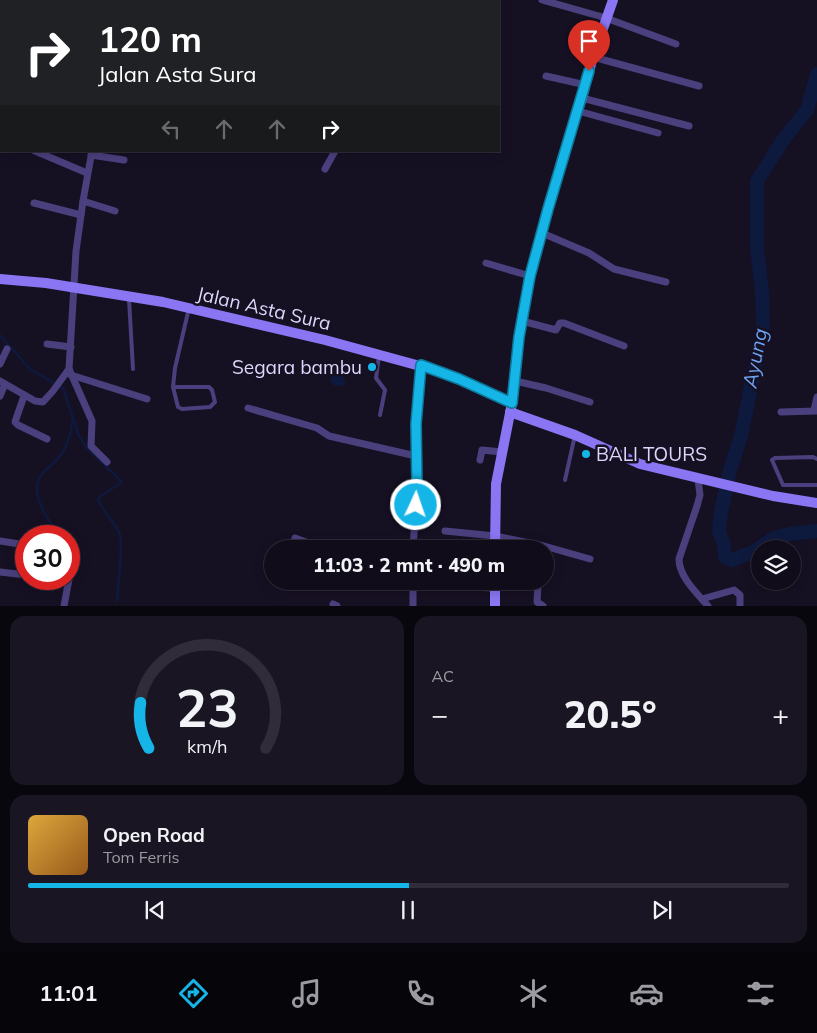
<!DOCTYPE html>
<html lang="id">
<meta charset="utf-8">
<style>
body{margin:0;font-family:Mulish,sans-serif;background:#191523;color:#f1f3f6;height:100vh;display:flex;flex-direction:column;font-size:19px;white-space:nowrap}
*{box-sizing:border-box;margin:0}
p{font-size:16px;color:#9c9ba2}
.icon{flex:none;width:28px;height:28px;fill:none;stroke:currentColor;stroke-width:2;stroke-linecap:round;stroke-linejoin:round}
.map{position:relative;height:606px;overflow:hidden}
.side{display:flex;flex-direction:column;gap:10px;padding:10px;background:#09070e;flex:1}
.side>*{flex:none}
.guide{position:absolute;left:0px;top:0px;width:500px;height:152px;box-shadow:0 2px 12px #0003,0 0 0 1px #302c39;background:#202124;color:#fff;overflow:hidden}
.controls{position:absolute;left:751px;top:540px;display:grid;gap:10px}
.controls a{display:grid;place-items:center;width:50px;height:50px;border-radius:50%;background:#100c1a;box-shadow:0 2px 12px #0003,0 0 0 1px #302c39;font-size:25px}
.speed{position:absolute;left:15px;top:525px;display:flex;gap:10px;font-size:25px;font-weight:700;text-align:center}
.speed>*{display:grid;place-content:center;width:65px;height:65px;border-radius:50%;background:#100c1a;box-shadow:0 2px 12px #0003,0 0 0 1px #302c39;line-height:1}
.speed .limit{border:8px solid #d22;background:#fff;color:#111}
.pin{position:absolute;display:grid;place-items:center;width:42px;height:42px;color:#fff;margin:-51px -21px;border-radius:50% 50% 50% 0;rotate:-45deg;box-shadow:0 0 5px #0007}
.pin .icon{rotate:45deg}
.me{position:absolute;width:55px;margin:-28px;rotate:3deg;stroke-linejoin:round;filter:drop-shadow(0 0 4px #0008)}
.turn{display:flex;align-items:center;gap:18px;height:105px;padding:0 15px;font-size:22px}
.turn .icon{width:65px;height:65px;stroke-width:2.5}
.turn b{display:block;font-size:35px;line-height:42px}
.lanes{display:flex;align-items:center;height:48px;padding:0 15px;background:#0003;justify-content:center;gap:25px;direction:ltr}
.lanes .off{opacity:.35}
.big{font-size:38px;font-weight:800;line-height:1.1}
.side .tile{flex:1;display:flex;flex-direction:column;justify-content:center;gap:8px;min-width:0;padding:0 18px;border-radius:15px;background:#191523}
.side .dial{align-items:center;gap:0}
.dial svg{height:130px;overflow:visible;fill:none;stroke:#302c39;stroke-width:7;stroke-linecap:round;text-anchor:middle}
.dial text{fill:#f1f3f6;stroke:none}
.song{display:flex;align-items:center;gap:15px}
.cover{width:60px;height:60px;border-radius:8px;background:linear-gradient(135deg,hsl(40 70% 55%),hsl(30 70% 35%))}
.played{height:5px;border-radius:2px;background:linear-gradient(90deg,#15b5e8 50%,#302c39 50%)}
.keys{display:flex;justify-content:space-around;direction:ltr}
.heat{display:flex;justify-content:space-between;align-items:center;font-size:28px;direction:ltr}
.side .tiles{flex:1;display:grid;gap:10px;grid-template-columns:1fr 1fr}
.tile:last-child{grid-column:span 2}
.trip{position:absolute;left:264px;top:540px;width:290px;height:50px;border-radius:25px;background:#100c1a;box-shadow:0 2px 12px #0003,0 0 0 1px #302c39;font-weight:800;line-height:50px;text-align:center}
.tabs{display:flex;height:80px;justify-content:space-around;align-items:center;background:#06050a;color:#9c9ba2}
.tabs .icon{width:35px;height:35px}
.tabs .current{color:#15b5e8}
.tabs b{font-size:22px;color:#f1f3f6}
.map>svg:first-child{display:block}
</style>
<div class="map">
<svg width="817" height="606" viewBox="0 0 817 606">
<rect width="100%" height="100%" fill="#161023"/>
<path fill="#0e193e" d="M344 361 349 363 343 381 346 383 343 386 333 385C329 379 330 373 334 368H342Z"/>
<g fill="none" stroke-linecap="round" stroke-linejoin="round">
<g stroke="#0e193e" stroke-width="2.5">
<path d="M0 335 30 369 63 388 79 436 87 448 122 482 98 498C102 512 115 521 120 535 123 543 118 589 117 601"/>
<path d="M61 536C49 523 27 492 42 474 50 464 58 463 65 448 70 439 71 429 73 418"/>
</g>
<path stroke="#0e193e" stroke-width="14" d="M817 74 807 110 783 140 757 181V248L762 292 763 327 741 436 730 470 721 512 719 531 724 545 725 557 732 560 755 551 772 539 789 534 817 531"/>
<g stroke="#4b407e" stroke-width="4">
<path d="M129 299 133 369"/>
<path d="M379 356 376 378 385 390 380 415"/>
<path d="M173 387H209L212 390 215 402 210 407 182 409 178 407 173 387 175 368 189 308"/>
<path d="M817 459 813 457 775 458 772 460 783 485H817"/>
<path d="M565 480 575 435"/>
</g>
<g stroke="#4b407e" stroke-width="7">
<path d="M542 0 606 18 676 44"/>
<path d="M129 1V0"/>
<path d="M346 1V0"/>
<path d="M375 1 376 0"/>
<path d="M406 1V0"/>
<path d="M0 3H1"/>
<path d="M0 40 1 41"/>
<path d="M593 57 699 86"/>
<path d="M546 76 586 85"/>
<path d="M582 98 689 126"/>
<path d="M578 111 658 133"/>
<path d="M0 137 1 138"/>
<path d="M35 151 87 173"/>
<path d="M92 151 83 201 76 251 69 369 92 421 91 446 107 462"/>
<path d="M91 155 124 160"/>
<path d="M325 169 335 151"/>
<path d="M83 201 115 211"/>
<path d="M34 203 81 215"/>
<path d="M542 233 589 253 614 269 666 282"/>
<path d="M486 263 530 276"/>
<path d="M522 321 556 330 560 323H564L624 346"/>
<path d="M47 344 71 347"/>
<path d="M0 364 7 349"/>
<path d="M71 375 147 399"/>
<path d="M0 381 35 401 43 402 53 391 69 369"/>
<path d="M515 381 546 388 590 402"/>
<path d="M0 396 5 384"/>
<path d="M24 396 15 422 18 425 47 439"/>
<path d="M248 408 317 428 329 436 416 456"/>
<path d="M814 410 817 397"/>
<path d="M781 412 817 411"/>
<path d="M480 460 482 450 502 452"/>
<path d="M698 479 700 495 697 506 679 559C679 577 697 593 708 606"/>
<path d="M445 531 495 536 544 546 590 559"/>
<path d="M295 538 325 549"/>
<path d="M0 541 26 545"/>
<path d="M413 549 417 485 416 424 421 365"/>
<path d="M69 553 72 555V558L69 578"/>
<path d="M0 572 26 575"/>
<path d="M525 581 538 585 537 602 543 606"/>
<path d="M441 586 495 588"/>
<path d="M702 599 734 590 740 595V606"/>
<path d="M333 604 337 606"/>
<path d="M64 606 69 579"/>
<path d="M413 606V581"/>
</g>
<g stroke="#8a76f3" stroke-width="10">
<path d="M0 279 46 283 163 302 325 340 442 372 512 403"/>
<path d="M510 412 575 435 640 464 773 496 817 503"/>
<path d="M495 549 496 484 512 403 519 337 530 276 562 159 582 98 593 57 613 0"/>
<path d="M495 581V606"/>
</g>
</g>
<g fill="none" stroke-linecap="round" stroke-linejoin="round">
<g stroke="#0e7697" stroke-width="12">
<path id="route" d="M416 505 417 485 416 424 421 365 459 379 512 403 519 337 530 276 548 209 589 71"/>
</g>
<use href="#route" stroke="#15b5e8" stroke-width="9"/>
</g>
<g fill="#15b5e8" stroke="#161023" stroke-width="2">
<circle cx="372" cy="367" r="5"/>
<circle cx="586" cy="454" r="5"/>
</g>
<g text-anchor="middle" stroke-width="5" stroke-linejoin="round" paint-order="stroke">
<g font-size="19" fill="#dfd6fb" stroke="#161023">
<text transform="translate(264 308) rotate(13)" y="7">Jalan Asta Sura</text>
</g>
<g font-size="19" fill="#dfd6fb" stroke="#161023" text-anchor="end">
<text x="362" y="374">Segara bambu</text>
<text x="596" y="461" text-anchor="start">BALI TOURS</text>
</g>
<g font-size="20" font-style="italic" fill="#6da2f2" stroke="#161023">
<text transform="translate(755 358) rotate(-79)" y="7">Ayung</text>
</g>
</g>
</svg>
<div class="controls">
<a><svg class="icon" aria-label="layers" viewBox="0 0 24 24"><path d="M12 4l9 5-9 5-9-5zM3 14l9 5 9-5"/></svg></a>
</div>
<div class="speed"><div class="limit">30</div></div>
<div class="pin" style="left:589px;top:71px;background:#d93025"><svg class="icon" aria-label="arrive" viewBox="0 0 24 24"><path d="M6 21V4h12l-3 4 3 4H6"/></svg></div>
<svg class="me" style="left:416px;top:505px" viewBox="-20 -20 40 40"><circle r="17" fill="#15b5e8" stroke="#fff" stroke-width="3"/><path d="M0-11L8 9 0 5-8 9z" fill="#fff"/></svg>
<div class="trip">11:03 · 2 mnt · 490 m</div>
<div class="guide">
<div class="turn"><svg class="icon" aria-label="right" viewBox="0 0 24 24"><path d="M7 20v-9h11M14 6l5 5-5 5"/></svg><div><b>120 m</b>Jalan Asta Sura</div></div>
<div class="lanes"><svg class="icon off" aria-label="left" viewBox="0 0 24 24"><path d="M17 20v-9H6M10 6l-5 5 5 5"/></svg><svg class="icon off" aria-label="ahead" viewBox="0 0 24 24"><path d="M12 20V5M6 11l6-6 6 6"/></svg><svg class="icon off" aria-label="ahead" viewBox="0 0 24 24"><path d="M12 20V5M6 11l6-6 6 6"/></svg><svg class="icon" aria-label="right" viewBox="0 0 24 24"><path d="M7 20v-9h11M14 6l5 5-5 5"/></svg></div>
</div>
</div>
<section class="side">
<div class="tiles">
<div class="tile dial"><svg viewBox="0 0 100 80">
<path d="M14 69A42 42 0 1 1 86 69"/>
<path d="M14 69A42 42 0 0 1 9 41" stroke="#15b5e8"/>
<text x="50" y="56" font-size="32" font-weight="700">23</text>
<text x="50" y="72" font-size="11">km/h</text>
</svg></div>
<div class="tile"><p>AC</p>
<div class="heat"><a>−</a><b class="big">20.5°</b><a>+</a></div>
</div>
<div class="tile">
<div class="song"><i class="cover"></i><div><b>Open Road</b><p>Tom Ferris</p></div></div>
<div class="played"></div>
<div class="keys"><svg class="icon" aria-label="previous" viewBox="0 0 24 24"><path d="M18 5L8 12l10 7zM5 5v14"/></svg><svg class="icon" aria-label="pause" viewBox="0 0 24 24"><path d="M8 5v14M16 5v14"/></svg><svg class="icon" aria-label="next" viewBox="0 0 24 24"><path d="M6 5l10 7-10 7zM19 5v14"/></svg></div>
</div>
</div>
</section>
<nav class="tabs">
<b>11:01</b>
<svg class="icon current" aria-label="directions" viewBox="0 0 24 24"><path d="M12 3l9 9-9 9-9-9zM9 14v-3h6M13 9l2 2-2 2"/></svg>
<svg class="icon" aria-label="music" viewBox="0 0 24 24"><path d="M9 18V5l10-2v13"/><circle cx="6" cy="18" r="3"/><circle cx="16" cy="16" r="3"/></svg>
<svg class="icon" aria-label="phone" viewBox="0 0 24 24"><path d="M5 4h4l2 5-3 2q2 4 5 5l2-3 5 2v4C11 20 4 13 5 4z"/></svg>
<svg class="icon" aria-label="climate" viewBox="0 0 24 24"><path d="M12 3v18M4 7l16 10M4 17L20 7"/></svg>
<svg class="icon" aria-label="car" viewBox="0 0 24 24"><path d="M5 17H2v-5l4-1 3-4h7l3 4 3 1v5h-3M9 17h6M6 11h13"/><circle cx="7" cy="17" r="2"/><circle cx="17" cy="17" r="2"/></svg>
<svg class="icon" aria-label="filters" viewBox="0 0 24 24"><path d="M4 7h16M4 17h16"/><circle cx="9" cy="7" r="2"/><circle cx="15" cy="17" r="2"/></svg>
</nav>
